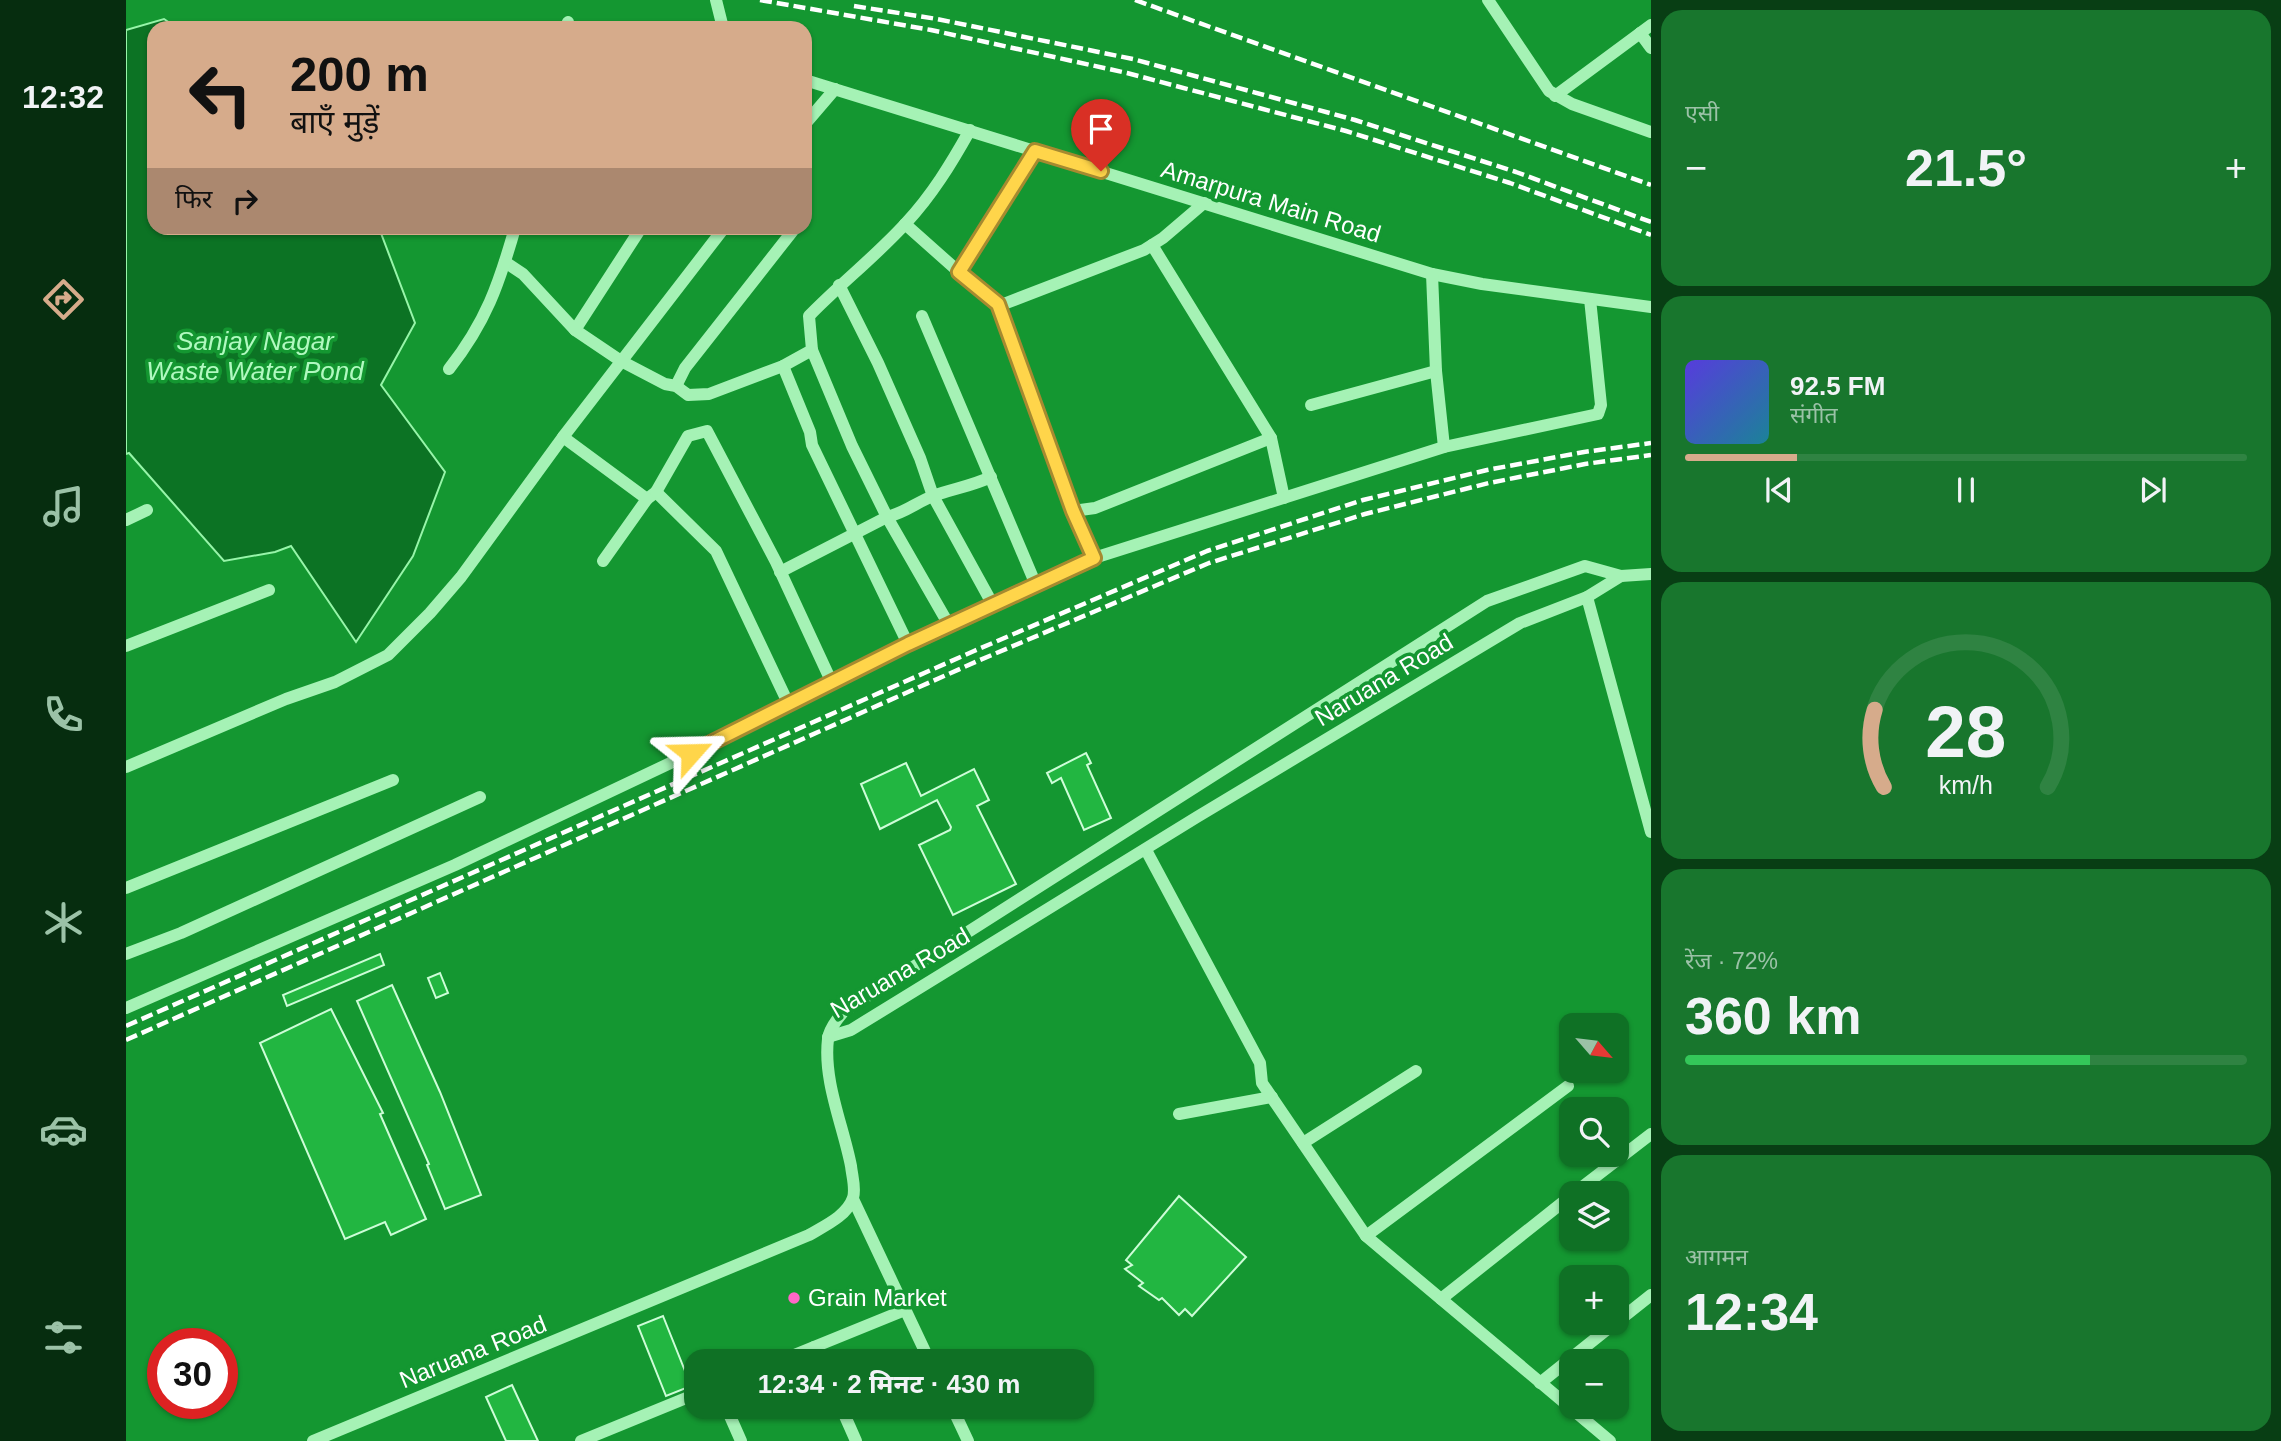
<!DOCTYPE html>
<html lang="hi">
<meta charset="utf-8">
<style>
body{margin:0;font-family:Helvetica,"Noto Sans Devanagari",sans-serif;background:#18762d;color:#f1f3f6;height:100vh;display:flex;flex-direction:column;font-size:26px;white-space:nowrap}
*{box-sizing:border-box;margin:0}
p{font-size:23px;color:#9bc2a7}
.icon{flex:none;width:38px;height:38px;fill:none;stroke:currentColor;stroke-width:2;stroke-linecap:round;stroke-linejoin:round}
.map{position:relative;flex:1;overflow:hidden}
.details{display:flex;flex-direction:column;gap:10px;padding:10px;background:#083e14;width:630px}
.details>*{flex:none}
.top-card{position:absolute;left:21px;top:21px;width:665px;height:214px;border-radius:21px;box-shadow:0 2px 5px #0004;background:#d6ab8b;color:#111;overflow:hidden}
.needle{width:46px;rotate:118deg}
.controls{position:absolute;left:1433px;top:1013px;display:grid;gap:14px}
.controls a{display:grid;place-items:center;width:70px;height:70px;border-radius:14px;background:#0f7125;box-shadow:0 2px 5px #0004;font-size:35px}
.speed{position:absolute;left:21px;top:1328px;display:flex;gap:14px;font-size:35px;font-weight:700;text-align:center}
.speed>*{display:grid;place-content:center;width:91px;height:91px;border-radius:50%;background:#0f7125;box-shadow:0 2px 5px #0004;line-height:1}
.speed .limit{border:10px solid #d22;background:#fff;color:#111}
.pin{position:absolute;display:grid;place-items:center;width:60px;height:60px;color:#fff;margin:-72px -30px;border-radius:50% 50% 50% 0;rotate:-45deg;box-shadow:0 0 7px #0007}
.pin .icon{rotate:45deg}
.me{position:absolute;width:77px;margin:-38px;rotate:65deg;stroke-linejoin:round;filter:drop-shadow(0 0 5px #0008)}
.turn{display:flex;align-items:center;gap:24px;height:147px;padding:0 28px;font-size:32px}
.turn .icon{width:91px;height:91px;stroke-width:2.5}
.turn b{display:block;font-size:49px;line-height:60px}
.then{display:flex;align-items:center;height:66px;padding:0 28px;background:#0003;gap:14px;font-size:26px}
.big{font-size:52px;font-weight:700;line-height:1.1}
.details .tile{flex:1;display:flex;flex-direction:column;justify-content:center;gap:10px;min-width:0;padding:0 24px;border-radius:21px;background:#18762d}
.details .dial{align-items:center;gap:0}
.dial svg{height:182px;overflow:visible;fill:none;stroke:#2f8342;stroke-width:7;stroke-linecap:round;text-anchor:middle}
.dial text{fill:#f1f3f6;stroke:none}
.song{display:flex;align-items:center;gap:21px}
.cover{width:84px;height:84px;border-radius:10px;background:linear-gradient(135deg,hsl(250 70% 55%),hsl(190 70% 35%))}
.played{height:7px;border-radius:4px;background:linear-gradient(90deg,#d6ab8b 20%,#2f8342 20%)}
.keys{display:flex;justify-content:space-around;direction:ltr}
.heat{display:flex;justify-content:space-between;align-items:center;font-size:38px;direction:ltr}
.charge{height:10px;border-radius:5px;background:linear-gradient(90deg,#34c759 72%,#2f8342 0)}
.trip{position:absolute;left:558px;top:1349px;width:410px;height:70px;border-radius:21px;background:#0f7125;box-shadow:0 2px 5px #0004;font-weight:700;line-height:70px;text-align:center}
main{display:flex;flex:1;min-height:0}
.dock{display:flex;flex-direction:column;width:126px;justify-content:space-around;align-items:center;background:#062d0f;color:#9bc2a7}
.dock .icon{width:49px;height:49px}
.dock .current{color:#d6ab8b}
.dock b{font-size:32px;color:#f1f3f6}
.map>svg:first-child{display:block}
</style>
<main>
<nav class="dock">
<b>12:32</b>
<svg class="icon current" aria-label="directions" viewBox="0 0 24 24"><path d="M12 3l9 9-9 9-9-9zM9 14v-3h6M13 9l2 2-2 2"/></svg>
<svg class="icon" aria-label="music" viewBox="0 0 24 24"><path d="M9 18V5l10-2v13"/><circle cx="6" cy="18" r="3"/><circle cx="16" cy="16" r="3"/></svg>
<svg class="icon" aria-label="phone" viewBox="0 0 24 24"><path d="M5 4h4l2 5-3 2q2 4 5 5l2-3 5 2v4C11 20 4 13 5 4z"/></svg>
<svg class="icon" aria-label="climate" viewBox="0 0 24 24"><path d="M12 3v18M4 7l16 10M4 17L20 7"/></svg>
<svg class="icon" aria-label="car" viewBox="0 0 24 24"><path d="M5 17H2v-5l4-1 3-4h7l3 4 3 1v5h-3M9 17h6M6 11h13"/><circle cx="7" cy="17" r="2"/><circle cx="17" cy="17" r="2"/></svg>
<svg class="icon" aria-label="filters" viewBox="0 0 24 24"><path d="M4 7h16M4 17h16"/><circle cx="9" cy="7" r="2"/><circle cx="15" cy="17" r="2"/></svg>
</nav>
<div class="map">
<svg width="1525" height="1441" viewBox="0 0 1525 1441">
<rect width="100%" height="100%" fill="#149731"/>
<path fill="#0c7324" stroke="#97f5a9" stroke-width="2" d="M38 19 51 28H28V228H253L289 323 255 385 319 472 287 556 230 642 165 546 149 552 98 561 3 453 0 454V30Z"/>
<g fill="#22b641" stroke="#cdfdd7" stroke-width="2">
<path d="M960 753 965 763 961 765 985 818 958 830 935 778 926 783 921 773Z"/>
<path d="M780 763 795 796 848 769 863 800 851 806 890 884 827 915 793 845 824 830 825 827 811 800 754 829 735 784Z"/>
<path d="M254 954 258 965 161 1006 157 995Z"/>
<path d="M314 973 322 993 310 998 302 978Z"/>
<path d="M266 985 314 1092 355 1195 319 1209 301 1165 303 1164 231 1001Z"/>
<path d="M205 1009 257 1113 254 1114 300 1219 265 1235 259 1222 219 1239 134 1043Z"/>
<path d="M1053 1196 1120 1257 1066 1316 1059 1309 1053 1315 1036 1298 1033 1300 1013 1286 1017 1283 999 1269 1006 1265 1000 1260Z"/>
<path d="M537 1316 565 1386 540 1396 512 1326Z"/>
<path d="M386 1385 412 1441H380L360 1397Z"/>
</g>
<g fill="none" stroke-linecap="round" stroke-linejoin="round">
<g stroke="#a5f2b5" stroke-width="12">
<path d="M590 0 597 28"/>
<path d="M1362 0 1423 91 1446 104 1525 132"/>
<path d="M440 28 442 22"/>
<path d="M1514 33 1525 48"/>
<path d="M679 80 1306 274 1356 284 1525 307"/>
<path d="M1429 96 1525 25"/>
<path d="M679 124 709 89"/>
<path d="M779 224 833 272 875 305 1018 250 1037 238 1078 203"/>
<path d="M379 262 397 274 449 330 495 361 539 384 550 386 562 395 583 394 657 366 686 350 683 316C714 284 750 256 780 223 806 195 825 164 844 130"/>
<path d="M833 272 909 151"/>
<path d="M1306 274 1310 371 1318 447"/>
<path d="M713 285 752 363 794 458 807 496 867 605"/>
<path d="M872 304 947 511 968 558"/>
<path d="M796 316 910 585"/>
<path d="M449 330 515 228"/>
<path d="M686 350 726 446 761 517 823 625"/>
<path d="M657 366 684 432 686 445 782 644"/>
<path d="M323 369C360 322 373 284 389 228"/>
<path d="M550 386 559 368 669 228"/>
<path d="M1185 405 1310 371"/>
<path d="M437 437 521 499 530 492 562 436 581 431 650 562 706 683"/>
<path d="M1145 438 1158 498"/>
<path d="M530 492 590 551 663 705"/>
<path d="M947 511 969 508 1145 438 1026 245"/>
<path d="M0 520 21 510"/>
<path d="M477 561 521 499"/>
<path d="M654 572 761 517C781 512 789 503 807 496 826 489 846 486 865 477"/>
<path d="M1461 597 1525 832"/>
<path d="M0 646 143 590"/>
<path d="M0 767 160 699 209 682 262 655 304 613 335 577 437 437 598 228"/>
<path d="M1020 850 1134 1063 1136 1083 1240 1236 1484 1441"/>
<path d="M0 888 267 780"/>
<path d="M0 954 55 933 354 797"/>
<path d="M0 1008 329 865 612 731 782 644 968 558 1318 447 1472 414 1475 405 1464 299"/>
<path d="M702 1037 725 1030 1071 817 1394 623 1461 597 1495 576 1525 574"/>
<path d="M1053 1114 1146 1097"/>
<path d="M1177 1143 1290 1071"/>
<path d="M1447 1194 1525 1134"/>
<path d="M727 1199 804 1362"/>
<path d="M1240 1236 1442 1086"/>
<path d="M1315 1299 1446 1195"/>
<path d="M1491 1322 1525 1295"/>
<path d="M688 1347 694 1362"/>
<path d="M651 1362 779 1310"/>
<path d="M1414 1383 1489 1323"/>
<path d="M600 1407 615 1441"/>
<path d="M715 1407 730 1441"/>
<path d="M826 1407 842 1441"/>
<path d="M187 1441 683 1235C698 1226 721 1216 727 1198 730 1188 726 1176 725 1166 717 1125 697 1081 702 1039 703 1029 711 1019 718 1011L1361 601 1459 566 1495 576"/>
<path d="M455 1441 570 1394"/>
</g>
<g stroke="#fff" stroke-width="4.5" stroke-dasharray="12 5" stroke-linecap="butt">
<path d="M634 0 805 30 1001 73 1220 131 1384 183 1525 235"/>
<path d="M1009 0 1525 185"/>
<path d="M728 6 811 19 1007 59 1229 120 1390 172 1525 222"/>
<path d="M0 1026 848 651 1081 551 1237 500 1361 470 1458 452 1525 443"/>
<path d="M0 1040 854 660 1083 563 1239 514 1363 483 1459 464 1525 455"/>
</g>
</g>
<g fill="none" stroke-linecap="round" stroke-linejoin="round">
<g stroke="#a68a30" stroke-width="18">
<path id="route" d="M565 753 782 644 968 558 947 511 872 304 833 272 909 151 975 171"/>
</g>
<use href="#route" stroke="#ffd54a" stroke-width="12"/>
</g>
<circle fill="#ff67c7" stroke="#149731" stroke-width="2.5" cx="668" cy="1298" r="7"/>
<g text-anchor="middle" stroke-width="7" stroke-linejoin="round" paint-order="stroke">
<g font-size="24" fill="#fff" stroke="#149731">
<text transform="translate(1145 202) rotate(17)" y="8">Amarpura Main Road</text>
<text transform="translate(1258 680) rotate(-31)" y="8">Naruana Road</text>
<text transform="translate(774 973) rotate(-30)" y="8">Naruana Road</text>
<text transform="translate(347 1352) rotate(-22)" y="8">Naruana Road</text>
</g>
<g font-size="24" fill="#fff" stroke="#149731" text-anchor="start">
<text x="682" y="1306">Grain Market</text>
</g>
<g font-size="26" font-style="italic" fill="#b1f9c0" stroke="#149731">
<text x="129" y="350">Sanjay Nagar<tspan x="129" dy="30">Waste Water Pond</tspan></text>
</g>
</g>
</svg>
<div class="controls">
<a><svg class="needle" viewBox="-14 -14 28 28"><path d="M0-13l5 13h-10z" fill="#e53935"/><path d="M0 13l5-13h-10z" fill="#9bc2a7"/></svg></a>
<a><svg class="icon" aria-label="search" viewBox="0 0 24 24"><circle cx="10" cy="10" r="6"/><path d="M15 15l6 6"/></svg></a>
<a><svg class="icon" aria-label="layers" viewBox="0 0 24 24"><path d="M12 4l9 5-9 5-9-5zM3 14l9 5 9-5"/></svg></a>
<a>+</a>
<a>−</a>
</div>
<div class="speed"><div class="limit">30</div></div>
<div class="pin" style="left:975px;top:171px;background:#d93025"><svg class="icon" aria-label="arrive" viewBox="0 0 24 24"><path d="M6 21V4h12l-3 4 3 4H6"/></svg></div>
<svg class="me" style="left:565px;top:753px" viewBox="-20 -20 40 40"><path d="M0-17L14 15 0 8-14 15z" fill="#ffd54a" stroke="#fff" stroke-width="4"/></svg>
<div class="trip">12:34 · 2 मिनट · 430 m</div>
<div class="top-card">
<div class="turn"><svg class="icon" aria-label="left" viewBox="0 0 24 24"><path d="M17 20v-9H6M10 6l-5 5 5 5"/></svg><div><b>200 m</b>बाएँ मुड़ें</div></div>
<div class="then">फिर<svg class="icon" aria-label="right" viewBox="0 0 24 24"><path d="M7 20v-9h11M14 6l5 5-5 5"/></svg></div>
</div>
</div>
<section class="details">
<div class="tile"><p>एसी</p>
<div class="heat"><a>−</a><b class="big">21.5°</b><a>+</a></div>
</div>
<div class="tile">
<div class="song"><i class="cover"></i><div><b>92.5 FM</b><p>संगीत</p></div></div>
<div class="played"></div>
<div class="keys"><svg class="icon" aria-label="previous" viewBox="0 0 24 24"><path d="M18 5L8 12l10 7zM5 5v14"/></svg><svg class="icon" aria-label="pause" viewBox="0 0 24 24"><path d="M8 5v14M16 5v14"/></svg><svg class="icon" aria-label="next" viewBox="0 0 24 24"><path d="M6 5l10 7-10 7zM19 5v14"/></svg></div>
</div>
<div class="tile dial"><svg viewBox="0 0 100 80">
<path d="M14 69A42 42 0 1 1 86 69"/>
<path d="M14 69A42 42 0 0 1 10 35" stroke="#d6ab8b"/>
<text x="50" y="56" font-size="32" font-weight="700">28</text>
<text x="50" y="72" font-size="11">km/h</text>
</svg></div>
<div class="tile"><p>रेंज · 72%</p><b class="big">360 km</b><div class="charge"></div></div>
<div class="tile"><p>आगमन</p><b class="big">12:34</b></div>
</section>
</main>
